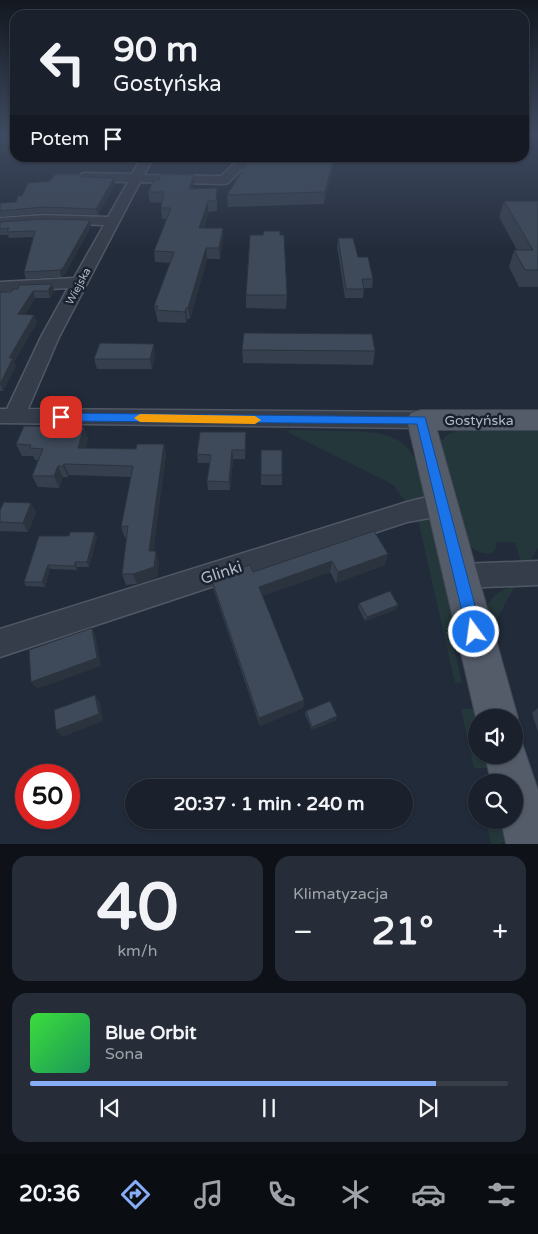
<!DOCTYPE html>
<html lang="pl">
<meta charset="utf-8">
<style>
body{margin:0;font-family:"Varela Round",sans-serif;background:#272d38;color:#f1f3f6;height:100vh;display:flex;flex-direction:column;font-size:19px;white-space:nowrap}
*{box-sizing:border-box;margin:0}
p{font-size:16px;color:#9fa3a9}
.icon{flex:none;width:28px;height:28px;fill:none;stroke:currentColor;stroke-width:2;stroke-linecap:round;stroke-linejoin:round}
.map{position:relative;height:844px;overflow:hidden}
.drawer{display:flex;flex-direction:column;gap:12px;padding:12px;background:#0e1218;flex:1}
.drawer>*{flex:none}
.hud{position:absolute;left:10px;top:10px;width:519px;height:152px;border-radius:15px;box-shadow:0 1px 4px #0004,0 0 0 1px #383e48;background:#1a202c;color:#f1f3f6;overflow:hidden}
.fabs{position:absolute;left:468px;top:709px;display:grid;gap:10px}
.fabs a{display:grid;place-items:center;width:55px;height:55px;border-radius:50%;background:#1a202c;box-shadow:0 1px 4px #0004,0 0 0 1px #383e48;font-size:25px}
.speed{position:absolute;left:15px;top:764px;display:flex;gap:10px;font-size:25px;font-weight:700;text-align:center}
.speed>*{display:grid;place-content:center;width:65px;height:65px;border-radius:50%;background:#1a202c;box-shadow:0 1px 4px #0004,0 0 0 1px #383e48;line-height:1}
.speed .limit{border:8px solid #d22;background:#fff;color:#111}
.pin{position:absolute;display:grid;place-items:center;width:42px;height:42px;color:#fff;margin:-21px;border-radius:10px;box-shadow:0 2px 8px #0006}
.me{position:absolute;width:55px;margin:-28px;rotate:346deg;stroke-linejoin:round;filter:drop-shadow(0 0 4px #0008)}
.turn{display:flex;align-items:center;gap:18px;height:105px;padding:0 20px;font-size:22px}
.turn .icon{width:65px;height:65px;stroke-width:2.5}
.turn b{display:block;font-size:35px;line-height:42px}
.then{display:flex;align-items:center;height:48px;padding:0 20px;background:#0003;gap:10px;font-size:19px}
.big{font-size:38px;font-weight:700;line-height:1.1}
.drawer .tile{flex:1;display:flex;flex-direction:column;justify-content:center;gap:8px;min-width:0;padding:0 18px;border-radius:15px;background:#272d38}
.drawer .dial{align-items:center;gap:0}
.dial b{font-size:65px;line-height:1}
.song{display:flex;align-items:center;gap:15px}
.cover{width:60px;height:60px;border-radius:8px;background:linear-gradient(135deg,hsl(120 70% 55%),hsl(150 70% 35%))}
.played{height:5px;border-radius:2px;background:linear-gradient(90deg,#86adf6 85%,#383e48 85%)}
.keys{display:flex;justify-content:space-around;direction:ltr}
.heat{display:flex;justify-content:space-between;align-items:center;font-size:28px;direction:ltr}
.drawer .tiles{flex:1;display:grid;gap:12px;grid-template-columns:1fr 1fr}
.tile:last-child{grid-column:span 2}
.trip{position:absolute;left:125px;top:779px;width:288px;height:50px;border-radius:25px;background:#1a202c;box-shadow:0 1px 4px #0004,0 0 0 1px #383e48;font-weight:700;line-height:50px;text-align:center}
.tab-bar{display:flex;height:80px;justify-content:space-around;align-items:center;background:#0a0d12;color:#9fa3a9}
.tab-bar .icon{width:35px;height:35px}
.tab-bar .current{color:#86adf6}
.tab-bar b{font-size:22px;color:#f1f3f6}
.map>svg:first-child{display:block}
</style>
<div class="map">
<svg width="538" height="844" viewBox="0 0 538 844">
<rect width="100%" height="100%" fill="#222b3a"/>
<g fill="#24373b">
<path d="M538 429V548L530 562H521L515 543 497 542C496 561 477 553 468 545L439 443 447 435 459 430Z"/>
<path d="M289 430C306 430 323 431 340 431 374 432 409 430 419 471 421 479 426 489 423 497L407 505 394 485 289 433Z"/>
<path d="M427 517 431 521 460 639 452 640 462 682 455 683 418 520Z"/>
<path d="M515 586 489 633C488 627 485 619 486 612 487 598 502 588 515 586Z"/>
<path d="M477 708 476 755H488L491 768H474L461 709Z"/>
<path d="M486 820H504L509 838 501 844H491Z"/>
</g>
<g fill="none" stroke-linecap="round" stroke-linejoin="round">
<g stroke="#515865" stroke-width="3">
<g id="minor">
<path d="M141 158H153L144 175 221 176 240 158H259L257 161 248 163 228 183 224 184 140 182 59 337 28 409 421 412 428 415 432 420 428 425 421 428 0 423V409H7L41 337 68 288 0 292V282L74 278 104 225 45 223 0 226V218L45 215 108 217 128 182 83 181 77 177 83 173 132 174Z"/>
<path d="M443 497 452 500 455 507 452 514 407 522 0 657V629L407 502 423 498Z"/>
<path d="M538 561V585L460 588 451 585 447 576 451 567 460 564Z"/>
</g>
</g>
<g stroke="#3f4653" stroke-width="2">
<g id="major">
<path d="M421 410H538V430H437L518 718 514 727V718H476L407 420 411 413Z"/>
<path d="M514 737 521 740 538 790V844H506L501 820H514V782H491L485 755H514Z"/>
</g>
</g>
<use href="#minor" fill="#363d4a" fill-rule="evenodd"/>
<use href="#major" fill="#545c6a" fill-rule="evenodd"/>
</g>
<g fill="#353f4d">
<path d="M332 174 324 204 228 207 227 195Z"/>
<path d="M194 175V185L193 189 217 188V211L208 212 204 228 223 239 220 259H207L190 319H187L186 323 158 322 154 306 170 263 155 262 154 251 167 219H162L161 208 162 203 150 202 148 192 159 180Z"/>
<path d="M82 177 114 178 115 184 98 215 45 213 0 217V203L16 202 22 196 49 181Z"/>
<path d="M504 201H538V287H519L509 267 514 250H517L499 217Z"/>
<path d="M90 220 91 226 65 274 61 277 26 279 24 272 33 237 9 238 8 235H0V222Z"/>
<path d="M280 235 287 295 286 309 246 308V295Z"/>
<path d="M338 238 358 257 373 279 372 288H364L363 298H345L337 246Z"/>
<path d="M52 284 54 291 50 298H35L25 315 37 322 14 362 16 366 3 391H0V292H11L18 289Z"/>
<path d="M242 350 375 351 373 365 243 363Z"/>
<path d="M155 354 152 369H97L94 359Z"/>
<path d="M84 427 88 439 85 448 136 449 164 444 166 455 153 551 159 561 157 578 137 584 126 585 122 574 127 538H125L121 527 131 477 69 475 68 477H63L59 488 38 487 32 476 38 460H35L33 456H22L16 444Z"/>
<path d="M246 441 245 459H233L230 490H208L207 481 210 463H198L197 454Z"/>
<path d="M261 450 282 475V485H261Z"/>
<path d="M0 510 36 512 28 532 0 531Z"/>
<path d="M374 531 385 565 336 583 330 572 262 596 304 700 303 708 260 726 213 588 211 578 253 572Z"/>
<path d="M39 536 97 537 89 567H77V570L50 569 45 587 26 586 24 582Z"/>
<path d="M359 603 398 605 397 609 365 621 358 607Z"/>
<path d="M538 708V732L532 713Z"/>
<path d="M306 711 336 720 312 730 305 714Z"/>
</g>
<g fill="#2b333e">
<path d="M15 143V151L0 153V144Z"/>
<path d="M333 162 332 174 324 204 325 192Z"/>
<path d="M194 175V185L190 199 189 189Z"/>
<path d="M114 178 115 184 98 215 96 209Z"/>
<path d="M208 201V212L200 239 199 228Z"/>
<path d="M90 220 91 226 65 274 61 277 60 270Z"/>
<path d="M223 228V239L220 259 219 248Z"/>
<path d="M206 248 207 259 190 319 188 308Z"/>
<path d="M52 284 54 291 50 298 48 291Z"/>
<path d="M33 291 35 298 21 322 18 314Z"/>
<path d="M186 308 187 319 186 323 185 312Z"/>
<path d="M34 315 37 322 14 362 16 366 3 391 0 384 9 358Z"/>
<path d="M154 344 155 354 152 369 150 359Z"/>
<path d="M84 427 88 439 82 460 78 448Z"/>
<path d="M246 432V441L245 459V450Z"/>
<path d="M164 444 166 455 152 562 149 551Z"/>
<path d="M232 450 233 459 230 490 229 482Z"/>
<path d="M64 464 69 475 68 477 63 466Z"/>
<path d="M58 466 63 477 59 488 54 476Z"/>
<path d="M31 503 36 512 28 532 23 523Z"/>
<path d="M95 532 97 537 89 567 87 562Z"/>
<path d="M156 551 159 561 157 578 137 584 133 574Z"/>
<path d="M388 554 385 565 336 583 338 572Z"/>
<path d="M332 561 330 572 259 597V587Z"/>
<path d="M75 562 77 567V570L75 566Z"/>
<path d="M48 565 50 569 45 587 42 582Z"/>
<path d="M398 605 397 609 365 621 367 617Z"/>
<path d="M92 628 96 637 101 666 37 689 31 682Z"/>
<path d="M95 695 100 702 103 721 62 737 56 730Z"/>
<path d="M304 700 303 708 260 726 259 718Z"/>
<path d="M337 716 336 720 312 730V727Z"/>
</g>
<g fill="#3e4959" stroke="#2b333e">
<path d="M0 133H15V143L0 144Z"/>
<path d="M250 158H274L333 162 325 192 227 195Z"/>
<path d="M56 174H77L82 177 114 178 96 209 43 207 0 211V203L16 202 18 196H22L28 183 49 181Z"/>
<path d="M161 174 194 175 189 189 217 188 216 201H208L199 228H223L219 248H206L188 308H186L185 312 156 310 158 306H154L174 252 154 251 171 208H161L164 192H148L154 180H159Z"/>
<path d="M504 201H538V270H525L514 250H533Z"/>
<path d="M43 219 90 220 63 268 60 270 24 272 35 231 7 232 9 228 0 229V222Z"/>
<path d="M264 231H280V235H284L287 295H246L250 235H263Z"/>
<path d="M338 238H353L358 257H368L373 279H362L364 289H346Z"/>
<path d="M52 284 48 291H33L18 314 34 315 9 358H13L0 384V292H11L13 289H18L19 285Z"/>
<path d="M244 333 372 334 375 351 242 350Z"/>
<path d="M100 343 154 344 150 359H94Z"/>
<path d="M24 426 84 427 78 448 136 449 137 444H164L149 551H156L154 567 133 574H122L128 526 121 527 133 466 64 464 63 466H58L54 476H32L43 449 30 448 31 445 16 444Z"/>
<path d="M200 432H246L245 450H232L229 482 207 481 211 455 197 454Z"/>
<rect x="261" y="450" width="21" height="25"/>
<path d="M4 502 31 503 23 523 0 522V510Z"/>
<path d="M374 531 388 554 338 572 332 561 259 587 304 700 259 718 211 578 250 565 253 572Z"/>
<path d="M70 532H95L87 562H75V566L48 565 42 582H24L39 536H69Z"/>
<path d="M390 591 398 605 367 617 359 603Z"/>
<path d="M92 628 97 658 31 682 29 650Z"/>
<path d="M95 695 99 714 56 730 54 710Z"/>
<path d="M330 701 337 716 312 727 306 711Z"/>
</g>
<linearGradient id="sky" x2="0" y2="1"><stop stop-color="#131820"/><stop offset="0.53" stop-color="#3e4a60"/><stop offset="1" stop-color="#3e4a60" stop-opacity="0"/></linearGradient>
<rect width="538" height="252" fill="url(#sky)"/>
<path fill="#1a73e8" stroke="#114b97" d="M61 413 425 417 482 632 480 637 474 639 469 637 467 632 417 424 61 421 55 417Z"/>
<path fill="#f59e0b" d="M140 414 255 416 261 420 255 424 140 422 134 418Z"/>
<g text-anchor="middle" stroke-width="5" stroke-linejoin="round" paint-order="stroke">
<g font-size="11" fill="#b1b8c6" stroke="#1b222f">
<text transform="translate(78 286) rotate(-62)" y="4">Wiejska</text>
</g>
<g font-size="14" fill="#b1b8c6" stroke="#1b222f">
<text x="479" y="425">Gostyńska</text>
</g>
<g font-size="16" fill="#b1b8c6" stroke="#1b222f">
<text transform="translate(221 572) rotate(-18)" y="6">Glinki</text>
</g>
</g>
</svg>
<div class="fabs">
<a><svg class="icon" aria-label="sound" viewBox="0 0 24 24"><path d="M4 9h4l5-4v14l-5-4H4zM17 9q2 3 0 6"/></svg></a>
<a><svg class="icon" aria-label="search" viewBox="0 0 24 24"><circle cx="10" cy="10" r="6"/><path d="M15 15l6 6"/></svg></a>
</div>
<div class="speed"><div class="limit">50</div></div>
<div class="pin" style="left:61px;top:417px;background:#d93025"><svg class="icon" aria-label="arrive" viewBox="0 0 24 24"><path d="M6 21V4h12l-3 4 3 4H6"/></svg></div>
<svg class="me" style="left:474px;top:632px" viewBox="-20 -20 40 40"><circle r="17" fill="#1a73e8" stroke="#fff" stroke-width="3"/><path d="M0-11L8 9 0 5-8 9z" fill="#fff"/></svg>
<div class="trip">20:37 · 1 min · 240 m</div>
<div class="hud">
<div class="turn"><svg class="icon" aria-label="left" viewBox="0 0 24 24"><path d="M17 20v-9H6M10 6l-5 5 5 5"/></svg><div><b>90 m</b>Gostyńska</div></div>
<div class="then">Potem<svg class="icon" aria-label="arrive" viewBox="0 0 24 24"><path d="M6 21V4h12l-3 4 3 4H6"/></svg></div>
</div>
</div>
<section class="drawer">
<div class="tiles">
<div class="tile dial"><b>40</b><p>km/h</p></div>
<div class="tile"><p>Klimatyzacja</p>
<div class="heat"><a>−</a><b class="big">21°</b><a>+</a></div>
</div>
<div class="tile">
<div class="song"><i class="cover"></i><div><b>Blue Orbit</b><p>Sona</p></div></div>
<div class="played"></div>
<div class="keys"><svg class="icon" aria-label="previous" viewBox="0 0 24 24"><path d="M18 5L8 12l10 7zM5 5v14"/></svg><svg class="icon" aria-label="pause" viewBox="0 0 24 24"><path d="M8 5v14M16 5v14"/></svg><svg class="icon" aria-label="next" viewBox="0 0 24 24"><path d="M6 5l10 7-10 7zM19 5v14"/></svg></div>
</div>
</div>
</section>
<nav class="tab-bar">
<b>20:36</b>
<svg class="icon current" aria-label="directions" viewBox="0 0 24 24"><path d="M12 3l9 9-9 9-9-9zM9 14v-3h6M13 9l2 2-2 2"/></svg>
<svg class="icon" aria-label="music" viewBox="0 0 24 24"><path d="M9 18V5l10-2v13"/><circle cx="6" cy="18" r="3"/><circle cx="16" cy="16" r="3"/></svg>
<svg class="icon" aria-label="phone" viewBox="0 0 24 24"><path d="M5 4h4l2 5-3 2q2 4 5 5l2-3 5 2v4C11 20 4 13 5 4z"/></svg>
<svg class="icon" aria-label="climate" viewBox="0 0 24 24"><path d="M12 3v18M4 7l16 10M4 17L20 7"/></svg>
<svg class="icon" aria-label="car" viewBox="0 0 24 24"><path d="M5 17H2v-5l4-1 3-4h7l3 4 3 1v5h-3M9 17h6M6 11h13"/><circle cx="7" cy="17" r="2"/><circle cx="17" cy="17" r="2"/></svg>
<svg class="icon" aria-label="filters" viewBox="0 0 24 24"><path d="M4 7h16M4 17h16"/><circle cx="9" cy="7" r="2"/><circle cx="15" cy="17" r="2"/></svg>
</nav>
